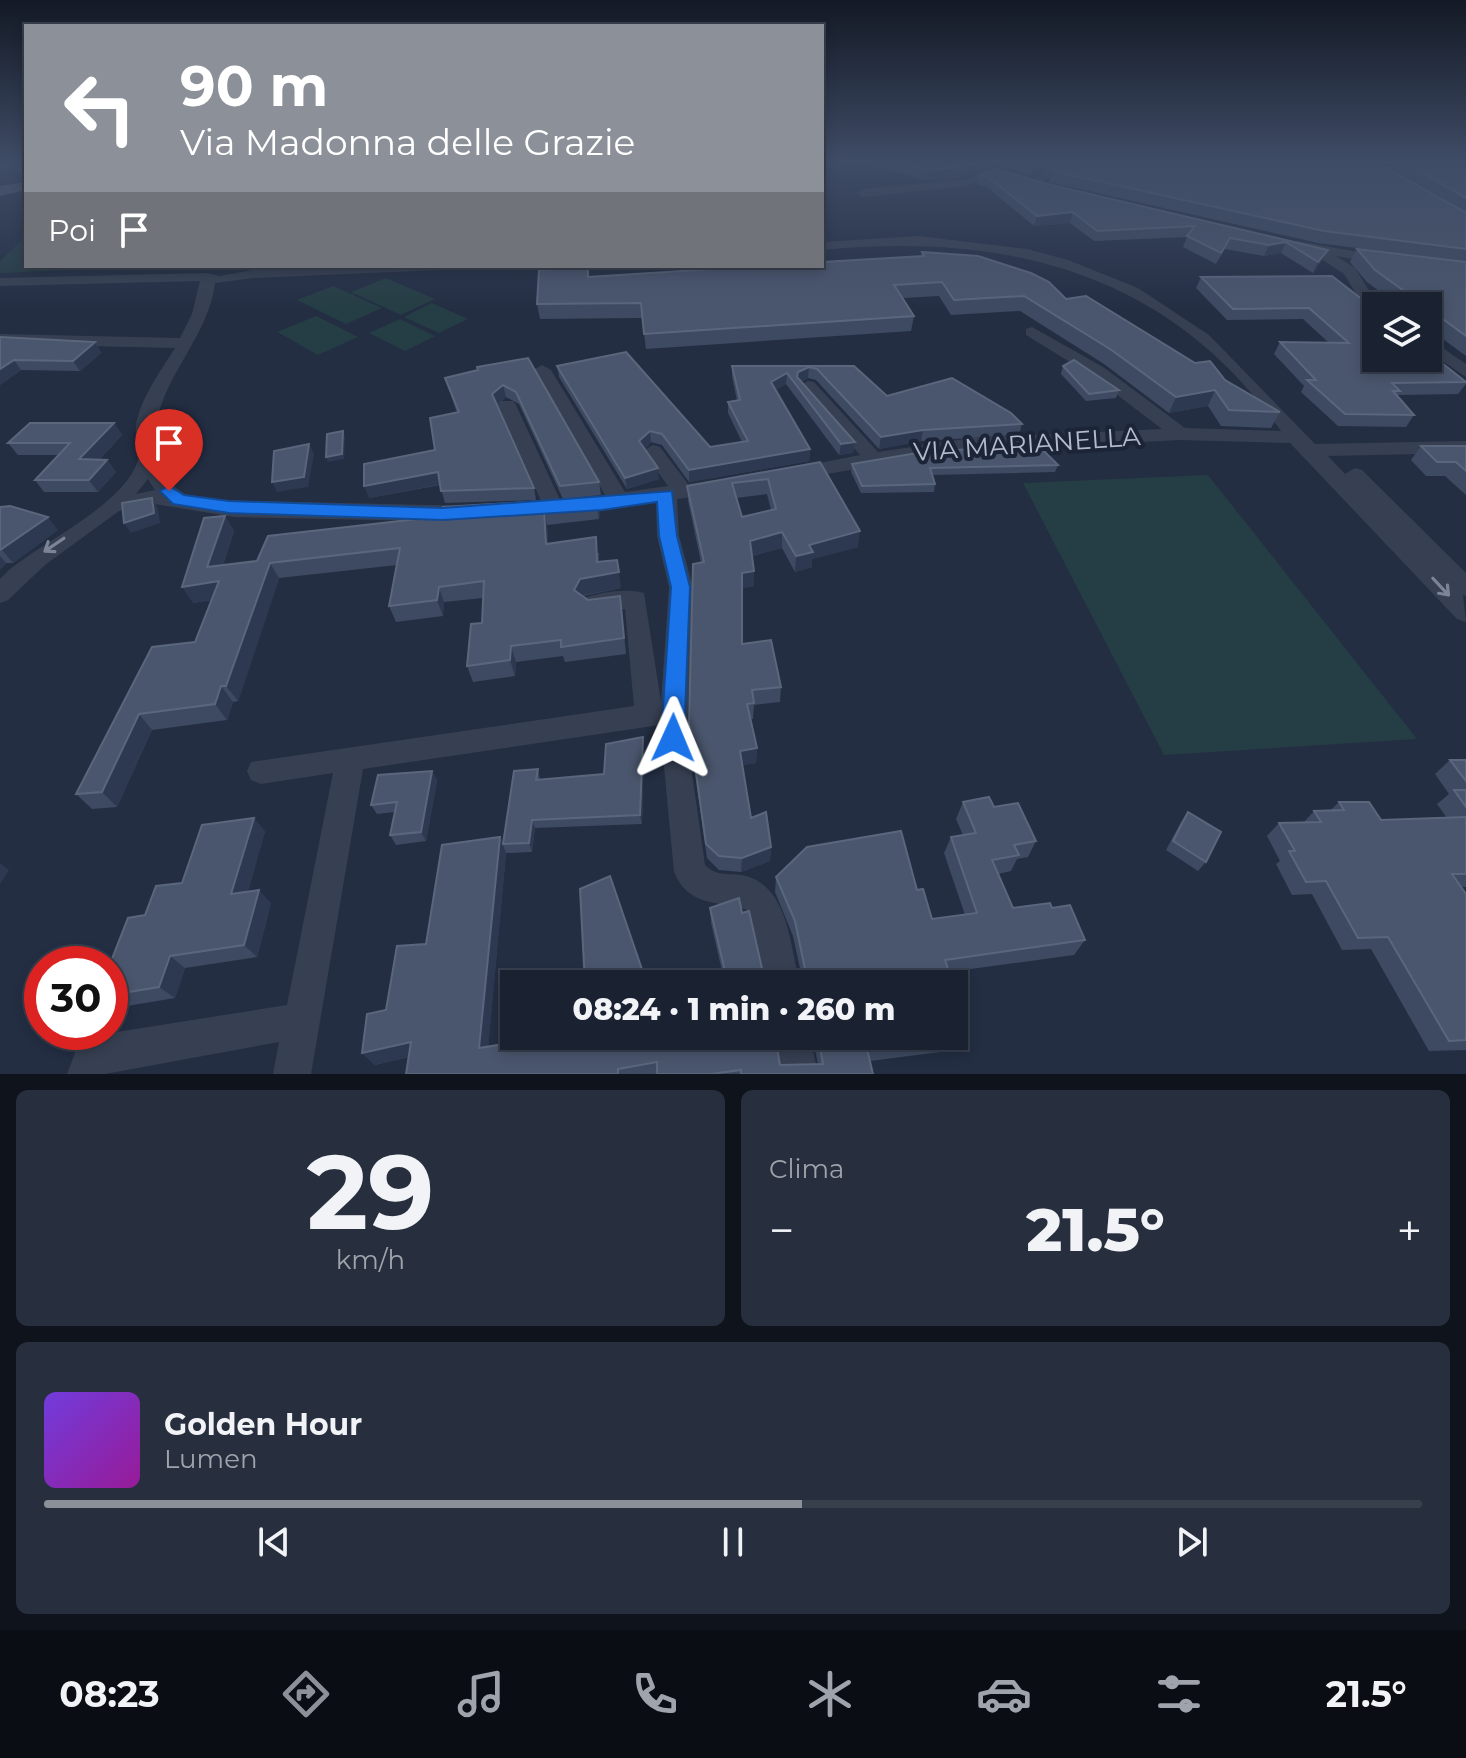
<!DOCTYPE html>
<html lang="it">
<meta charset="utf-8">
<style>
body{margin:0;font-family:Montserrat,sans-serif;background:#272f3e;color:#f1f3f6;height:100vh;display:flex;flex-direction:column;font-size:30px;white-space:nowrap}
*{box-sizing:border-box;margin:0}
p{font-size:26px;color:#9fa4ac}
.icon{flex:none;width:44px;height:44px;fill:none;stroke:currentColor;stroke-width:2;stroke-linecap:round;stroke-linejoin:round}
.map{position:relative;height:1074px;overflow:hidden}
.details{display:flex;flex-direction:column;gap:16px;padding:16px;background:#0e131c;flex:1}
.details>*{flex:none}
.hud{position:absolute;left:24px;top:24px;width:800px;height:244px;border-radius:0px;box-shadow:0 4px 12px #0003,0 0 0 2px #383f4d;background:#8c9099;color:#fff;overflow:hidden}
.tools{position:absolute;left:1362px;top:292px;display:grid;gap:16px}
.tools a{display:grid;place-items:center;width:80px;height:80px;border-radius:0px;background:#1a2232;box-shadow:0 4px 12px #0003,0 0 0 2px #383f4d;font-size:40px}
.speed{position:absolute;left:24px;top:946px;display:flex;gap:16px;font-size:40px;font-weight:700;text-align:center}
.speed>*{display:grid;place-content:center;width:104px;height:104px;border-radius:50%;background:#1a2232;box-shadow:0 4px 12px #0003,0 0 0 2px #383f4d;line-height:1}
.speed .limit{border:12px solid #d22;background:#fff;color:#111}
.pin{position:absolute;display:grid;place-items:center;width:68px;height:68px;color:#fff;margin:-82px -34px;border-radius:50% 50% 50% 0;rotate:-45deg;box-shadow:0 0 8px #0007}
.pin .icon{rotate:45deg}
.me{position:absolute;width:88px;margin:-44px;rotate:1deg;stroke-linejoin:round;filter:drop-shadow(0 0 6px #0008)}
.turn{display:flex;align-items:center;gap:28px;height:168px;padding:0 24px;font-size:36px}
.turn .icon{width:104px;height:104px;stroke-width:2.5}
.turn b{display:block;font-size:56px;line-height:68px}
.then{display:flex;align-items:center;height:76px;padding:0 24px;background:#0003;gap:16px;font-size:30px}
.big{font-size:60px;font-weight:800;line-height:1.1}
.details .tile{flex:1;display:flex;flex-direction:column;justify-content:center;gap:12px;min-width:0;padding:0 28px;border-radius:12px;background:#272f3e}
.details .dial{align-items:center;gap:0}
.dial b{font-size:104px;line-height:1}
.song{display:flex;align-items:center;gap:24px}
.cover{width:96px;height:96px;border-radius:12px;background:linear-gradient(135deg,hsl(260 70% 55%),hsl(300 70% 35%))}
.played{height:8px;border-radius:4px;background:linear-gradient(90deg,#8c9099 55%,#383f4d 55%)}
.keys{display:flex;justify-content:space-around;direction:ltr}
.heat{display:flex;justify-content:space-between;align-items:center;font-size:44px;direction:ltr}
.details .tiles{flex:1;display:grid;gap:16px;grid-template-columns:1fr 1fr}
.tile:last-child{grid-column:span 2}
.trip{position:absolute;left:500px;top:970px;width:468px;height:80px;border-radius:0px;background:#1a2232;box-shadow:0 4px 12px #0003,0 0 0 2px #383f4d;font-weight:800;line-height:80px;text-align:center}
.menu{display:flex;height:128px;justify-content:space-around;align-items:center;background:#0a0e14;color:#9fa4ac}
.menu .icon{width:56px;height:56px}
.menu .current{color:#8c9099}
.menu b{font-size:36px;color:#f1f3f6}
.map>svg:first-child{display:block}
</style>
<div class="map">
<svg width="1466" height="1074" viewBox="0 0 1466 1074">
<rect width="100%" height="100%" fill="#232e43"/>
<g fill="#253d44">
<path d="M26 224V266H175L0 273V261L22 240Z"/>
<path d="M386 278 435 299 401 315 351 292Z"/>
<path d="M333 286 382 308 346 324 297 300Z"/>
<path d="M432 303 468 319 439 333 404 317Z"/>
<path d="M316 316 358 337 318 355 277 332Z"/>
<path d="M400 319 435 336 405 351 369 333Z"/>
<path d="M1208 475 1417 739 1164 755 1023 483Z"/>
</g>
<g fill="none" stroke-linecap="round" stroke-linejoin="round">
<g fill="#374052" fill-rule="evenodd">
<path d="M957 161H973L1020 179 1014 182 994 176 965 186 863 197 857 193 863 189 963 180 983 172Z"/>
<path d="M1057 161 1068 163 1037 186H1029V182Z"/>
<path d="M1340 161H1436L1466 174V181L1427 165 1345 164Z"/>
<path d="M919 236 1027 249 1068 260 1138 288 1209 335 1315 444 1466 441V453L1328 456 1345 474 1355 468 1362 470 1466 573V596L1463 595 1466 622 1457 619 1290 443 1180 440 972 450 796 479 789 477 786 473 789 469 860 455 799 386 808 381 814 382 878 452 972 438 1162 429 1091 375 1026 335V329L1032 327 1103 367 1185 428 1281 431C1169 272 1007 232 822 250V242Z"/>
<path d="M1297 241 1386 257V263L1381 264 1336 256 1355 268 1368 289 1388 306H1376L1375 309 1357 295 1344 274 1320 258 1319 253 1292 248 1290 245Z"/>
<path d="M341 266H448L441 270 253 278 215 283C208 349 132 401 163 469 172 489 185 497 206 500L473 506 481 508 484 513 481 518 427 521 234 517 155 504 119 511 45 565 8 600 0 603V579L9 570C43 542 126 503 138 460 141 450 134 436 136 424 142 396 160 372 175 348L0 344V334L180 338 192 314 200 281 0 286V278L207 273 219 276 253 270ZM148 479 155 490 136 494Z"/>
<path d="M1428 338 1466 364V377L1428 351Z"/>
<path d="M542 365 551 370 625 492 668 486 643 451 653 445 660 447 688 484 715 480 725 487 715 494 677 499 679 536 693 587 687 738 705 865C718 878 730 872 746 876 789 888 790 947 800 984H764L749 915 745 909C715 901 688 906 674 872L660 725 363 769 311 1074H273L279 1042 105 1074H67L78 1045 98 1035 287 1005 333 773 261 784 251 780 247 771 251 762 634 706 625 609 592 613 584 610 580 604 584 598C601 592 627 588 644 593L661 702 669 587 657 536 656 501 571 513 562 509 553 514 546 512 498 405 501 401H513L516 405 562 504 605 495 533 370Z"/>
<path d="M774 1036H810L818 1074H780Z"/>
</g>
<path fill="#555f72" fill-rule="evenodd" d="M26 182V190L0 196V186Z"/>
</g>
<g fill="#3d4a61" fill-rule="evenodd">
<path d="M0 161H26V180L19 173 0 177Z"/>
<path d="M857 161H975L978 162 976 172 962 177 926 180Z"/>
<path d="M984 161H1048V164L1031 176Z"/>
<path d="M1394 161H1442L1466 170V262L1318 243 1049 182 1052 171 1441 198 1390 168Z"/>
<path d="M979 175 1043 183 1328 250 1322 260 1313 273 1281 253 1264 256 1225 249 1216 264 1183 247 1187 237 1094 241 1070 223 1034 226 987 187 977 185Z"/>
<path d="M1357 249 1466 262V356L1428 328V306H1399L1367 282 1350 262Z"/>
<path d="M922 252 1066 299 1195 363 1280 412 1271 428 1221 426 1208 406 1169 413 1104 364 1020 311 951 315 939 296 903 298 914 316 911 331 646 349 642 318 540 319 537 304 589 277 921 256Z"/>
<path d="M1332 276 1466 382V384L1458 394 1397 395 1414 415 1406 427 1338 426 1301 392 1304 386 1274 354 1280 342 1329 343 1303 319 1227 320 1196 288 1201 277Z"/>
<path d="M0 337 95 342 101 353 80 371 21 370 0 385Z"/>
<path d="M528 358 599 482 601 495 563 499 519 404 506 397 497 405 534 488 536 500 445 503 440 485 369 498 435 450 457 413 445 378Z"/>
<path d="M557 366 710 447 742 442 728 413V402L737 401 732 376V366H854L887 396 1022 424 1019 435 921 441 879 449 816 380 808 378 801 382 855 442 853 453 839 455 786 384 776 390 810 449 809 461 689 482 662 445 651 442 645 449 659 479 627 489 559 377Z"/>
<path d="M1063 366 1119 390 1116 398 1086 401 1061 374Z"/>
<path d="M114 423 122 435 99 460H107L116 472 98 492H44L35 480 58 455H18L8 443Z"/>
<path d="M1421 446H1466V495L1445 476H1426L1411 460Z"/>
<path d="M820 462 858 547 812 559V567L795 572 782 548 752 556 754 571V586L742 588V644L781 687 780 702 754 705 753 719H750L757 748 756 763 742 765 751 818 771 847 770 861 741 872 719 870 707 858 690 738 689 723 701 562 688 501 687 486ZM767 494 771 510 742 517 736 498Z"/>
<path d="M852 464 1058 465 1055 472 932 475 935 484 934 492 861 493 851 472Z"/>
<path d="M597 498 600 513 599 519 547 525 548 543 599 553V562L621 588 583 596 588 600 620 596 626 654 565 662 563 656 516 662 515 676 473 682 467 666 482 623 483 598 444 602 443 616 396 622 389 606 397 565 279 578 238 701 233 702 227 720 152 730 117 807 92 809 76 794 195 642 212 600 193 603 225 516 234 531 223 565 257 561 435 517Z"/>
<path d="M0 507 58 530 13 563H6L0 570Z"/>
<path d="M644 746 642 824 535 828 532 852 506 853 488 1047 780 1065 818 1064 812 1036H954L963 1038 956 1050 870 1061 873 1074H406L409 1057 375 1065 362 1053 386 1010 426 944 500 837 503 844 538 769 540 780 604 774Z"/>
<path d="M1450 760H1466V887H1461L1466 894V1050L1429 1051 1371 949 1342 950 1312 894 1292 895 1276 864 1280 861 1267 836 1279 823 1304 822 1314 811H1330L1339 802 1381 820 1447 818 1437 804 1449 794 1435 774Z"/>
<path d="M432 771 437 781 426 841 396 845 390 835 395 812 377 814 371 805Z"/>
<path d="M963 802 994 807 1036 841 1028 857 1017 859 1011 871 998 874 1013 908H1052L1085 940 1074 955 949 972 953 984H725L711 923 710 908 742 913 763 973H801L793 936 775 892 776 877 917 890 932 919 965 915 944 853 951 837 963 835 956 819Z"/>
<path d="M1188 812 1206 862 1198 871 1166 850 1181 822Z"/>
<path d="M265 831 248 891 271 903 257 957 185 968 175 998 115 1008 110 1005V964L145 915 182 883Z"/>
</g>
<g fill="#2d3950">
<path d="M1040 161H1048V164L1031 176 1034 166Z"/>
<path d="M978 162 976 172 962 177 926 180 927 170Z"/>
<path d="M15 166 19 173 0 177V168Z"/>
<path d="M1073 212 1070 223 1034 226 1037 216Z"/>
<path d="M1286 242 1281 253 1264 256 1269 245Z"/>
<path d="M1328 250 1322 260 1313 273 1318 262Z"/>
<path d="M95 342 101 353 80 371 73 361Z"/>
<path d="M14 360 21 370 0 385V369Z"/>
<path d="M809 367 808 378 798 383 797 388 798 372Z"/>
<path d="M787 373 786 384 771 393V382Z"/>
<path d="M503 385 506 397 495 406 492 394Z"/>
<path d="M1215 390 1208 406 1169 413 1176 397Z"/>
<path d="M114 423 122 435 88 472 79 459Z"/>
<path d="M923 430 921 441 879 449 881 437Z"/>
<path d="M343 431 345 436 344 459 328 462 326 457Z"/>
<path d="M650 431 651 442 641 453 639 441Z"/>
<path d="M855 442 853 453 839 455 841 444Z"/>
<path d="M309 444 314 454 308 487 277 492 272 482Z"/>
<path d="M810 449 809 461 689 482V470Z"/>
<path d="M107 460 116 472 98 492 89 480Z"/>
<path d="M658 468 659 479 627 489 625 478Z"/>
<path d="M438 472 442 484 369 498 364 486Z"/>
<path d="M152 498 158 508 160 523 131 533 124 523Z"/>
<path d="M597 498 600 513 599 519 596 503Z"/>
<path d="M544 509 547 525 549 560 546 544Z"/>
<path d="M225 516 234 531 217 582 219 581 229 597 193 603 182 587 207 567Z"/>
<path d="M48 517 58 530 13 563 2 550Z"/>
<path d="M860 531 858 547 812 559V567L795 572 796 556 809 545Z"/>
<path d="M782 532V548L750 556V541Z"/>
<path d="M596 537 600 576 619 572 621 588 583 595 578 606 574 590 580 579 597 562Z"/>
<path d="M0 556 6 563 0 570Z"/>
<path d="M270 563 279 578 238 701 226 686Z"/>
<path d="M754 571V586L742 588V573Z"/>
<path d="M439 587 444 602 443 616 437 600Z"/>
<path d="M511 646 516 662 515 676 510 660Z"/>
<path d="M221 686 233 702 227 720 215 704Z"/>
<path d="M139 714 152 730 117 807 102 792Z"/>
<path d="M643 737 644 746 642 824 640 815Z"/>
<path d="M757 748 756 763 739 766 740 751Z"/>
<path d="M432 771 437 781 426 841 421 832Z"/>
<path d="M254 818 265 831 244 907 231 894Z"/>
<path d="M532 820 535 828 532 852 529 843Z"/>
<path d="M500 837 506 853 487 1060 479 1048Z"/>
<path d="M771 847 770 861 741 872 742 858Z"/>
<path d="M0 863 9 870 0 884Z"/>
<path d="M259 890 271 903 257 957 244 945Z"/>
<path d="M170 956 185 968 175 998 159 987Z"/>
<path d="M411 1042 422 1054 375 1065 362 1053Z"/>
</g>
<g fill="#4a566d" stroke="#5a667c" stroke-width="2" fill-rule="evenodd">
<path d="M0 161H26V176L15 166 0 168Z"/>
<path d="M893 161H975L978 162 964 167 927 170Z"/>
<path d="M1018 161H1040L1034 166Z"/>
<path d="M1064 161H1374L1466 213V249L1324 231 1052 171Z"/>
<path d="M1402 161H1442L1466 170V198Z"/>
<path d="M997 169 1043 183 1328 250 1318 262 1286 242 1269 245 1230 238 1221 253 1187 236 1195 226 1097 231 1073 212 1037 216 989 178 979 175Z"/>
<path d="M1357 249 1466 262V336L1428 308V306H1425L1375 270Z"/>
<path d="M922 252 978 256 1031 273 1049 282 1066 299 1086 296 1195 363 1210 361 1225 380 1280 412 1229 410 1215 390 1176 397 1110 349 1024 296 954 300 942 282 894 285 914 316 644 334 641 303 537 304 539 270 588 267V277L760 266H822V262L924 256Z"/>
<path d="M1332 276 1376 310V358H1428V352L1466 382 1392 383 1400 391H1393L1414 415 1345 414 1307 380H1316L1280 342 1349 343 1309 308 1233 309 1201 277Z"/>
<path d="M0 337 95 342 73 361 14 360 0 369Z"/>
<path d="M626 352 710 447 748 441 728 402 740 400 732 366H854L887 396 952 378 1011 413 1022 424 923 430 881 437 817 369 809 367 798 372 797 377 855 442 841 444 787 373 771 382 810 449 689 470 662 434 650 431 639 441 658 468 625 478 557 366Z"/>
<path d="M528 358 599 482 560 486 516 392 503 385 492 394 534 488 441 491 438 472 364 486V464L435 450 430 418 459 412 445 378 478 370 477 367Z"/>
<path d="M1074 360 1119 390 1089 394 1063 366Z"/>
<path d="M30 423H114L79 459 107 460 89 480H35L70 443H8Z"/>
<path d="M343 431 342 454 326 457 327 434Z"/>
<path d="M309 444 304 477 272 482 274 451Z"/>
<path d="M1038 445 1058 465 930 468 935 484 862 486 852 464 923 452Z"/>
<path d="M1421 446H1466V471L1456 462H1437Z"/>
<path d="M820 462 860 531 809 545 813 552 796 556 782 532 750 541 754 571 742 573V644L771 640 781 687 752 690 754 703 747 704 757 748 740 751 751 818 766 812 771 847 742 858 719 856 706 844 689 723 693 564 704 562 687 486ZM768 479 776 509 742 517 732 483Z"/>
<path d="M152 498 154 513 124 523 122 503Z"/>
<path d="M597 498 596 503 544 509 546 544 596 537 597 562 617 560 619 572 580 579 574 590 588 600 620 596 624 638 561 647V640L511 646 510 660 467 666 471 624 482 623 484 581 439 587 437 600 389 606 400 548 270 563 226 686H221L215 704 139 714 102 792 76 794 152 647 195 642 219 581 182 587 204 518 225 516 207 567 257 561 268 536 435 517 444 516 443 507Z"/>
<path d="M10 506 48 517 0 550V507Z"/>
<path d="M643 737 640 815 532 820 529 843 503 844 514 771 538 769 536 780 604 774 606 744Z"/>
<path d="M1450 760H1466V781Z"/>
<path d="M432 771 421 832 390 835 397 802 371 805 378 775Z"/>
<path d="M1454 790H1466V807Z"/>
<path d="M989 797 994 807 1018 803 1036 841 1014 845 1019 855 992 860 1013 908 1050 903 1052 908 1070 905 1085 940 945 960 953 984H728L710 908 739 898 742 913 749 911 763 973H802L805 969 795 921 776 877 807 847 901 831 917 890 923 889 932 919 977 913 951 837 976 833 963 802Z"/>
<path d="M1339 802H1369L1381 820 1466 817V874H1452L1466 894V1040L1449 1041 1388 937 1358 938 1326 881 1306 882 1289 851H1295L1279 823 1321 822 1314 811 1344 810Z"/>
<path d="M1188 812 1221 832 1206 862 1173 841Z"/>
<path d="M254 818 231 894 259 890 244 945 170 956 159 987 110 995V964L128 918 145 915 156 886 182 883 202 825Z"/>
<path d="M500 837 479 1048 555 1036H775L780 1065 823 1064 818 1036H954V1010L963 1038 867 1049 873 1074H741V1070L711 1074H657V1062L618 1069V1074H406L411 1042 362 1053 367 1014 386 1010 397 946 426 944 442 845Z"/>
<path d="M610 876 647 984H585L580 889Z"/>
</g>
<defs><path id="oneway-shaft" d="M-6 0H5M1.5-3L5.5 0L1.5 3" fill="none" stroke-width="1.6" stroke-linecap="round" stroke-linejoin="round" transform="scale(2)"/></defs>
<g stroke="#7c8496">
<use href="#oneway-shaft" transform="translate(54 545) rotate(146)"/>
<use href="#oneway-shaft" transform="translate(1441 587) rotate(47)"/>
</g>
<linearGradient id="sky" x2="0" y2="1"><stop stop-color="#131925"/><stop offset="0.52" stop-color="#3f4c66"/><stop offset="1" stop-color="#3f4c66" stop-opacity="0"/></linearGradient>
<rect width="1466" height="311" fill="url(#sky)"/>
<path fill="#1a73e8" stroke="#114b97" stroke-width="2" d="M169 486 184 495 229 501 443 508 672 491 677 536 690 587 684 738 681 745 673 748 665 745 661 738 671 587 659 536 657 502 602 510 443 520 229 513 173 504 160 491Z"/>
<g text-anchor="middle" stroke-width="8" stroke-linejoin="round" paint-order="stroke">
<g font-size="26" fill="#b4bbcd" stroke="#1c2538">
<text transform="translate(1027 444) rotate(-4)" y="9">VIA MARIANELLA</text>
</g>
</g>
</svg>
<div class="tools">
<a><svg class="icon" aria-label="layers" viewBox="0 0 24 24"><path d="M12 4l9 5-9 5-9-5zM3 14l9 5 9-5"/></svg></a>
</div>
<div class="speed"><div class="limit">30</div></div>
<div class="pin" style="left:169px;top:491px;background:#d93025"><svg class="icon" aria-label="arrive" viewBox="0 0 24 24"><path d="M6 21V4h12l-3 4 3 4H6"/></svg></div>
<svg class="me" style="left:673px;top:738px" viewBox="-20 -20 40 40"><path d="M0-17L14 15 0 8-14 15z" fill="#1a73e8" stroke="#fff" stroke-width="4"/></svg>
<div class="trip">08:24 · 1 min · 260 m</div>
<div class="hud">
<div class="turn"><svg class="icon" aria-label="left" viewBox="0 0 24 24"><path d="M17 20v-9H6M10 6l-5 5 5 5"/></svg><div><b>90 m</b>Via Madonna delle Grazie</div></div>
<div class="then">Poi<svg class="icon" aria-label="arrive" viewBox="0 0 24 24"><path d="M6 21V4h12l-3 4 3 4H6"/></svg></div>
</div>
</div>
<section class="details">
<div class="tiles">
<div class="tile dial"><b>29</b><p>km/h</p></div>
<div class="tile"><p>Clima</p>
<div class="heat"><a>−</a><b class="big">21.5°</b><a>+</a></div>
</div>
<div class="tile">
<div class="song"><i class="cover"></i><div><b>Golden Hour</b><p>Lumen</p></div></div>
<div class="played"></div>
<div class="keys"><svg class="icon" aria-label="previous" viewBox="0 0 24 24"><path d="M18 5L8 12l10 7zM5 5v14"/></svg><svg class="icon" aria-label="pause" viewBox="0 0 24 24"><path d="M8 5v14M16 5v14"/></svg><svg class="icon" aria-label="next" viewBox="0 0 24 24"><path d="M6 5l10 7-10 7zM19 5v14"/></svg></div>
</div>
</div>
</section>
<nav class="menu">
<b>08:23</b>
<svg class="icon current" aria-label="directions" viewBox="0 0 24 24"><path d="M12 3l9 9-9 9-9-9zM9 14v-3h6M13 9l2 2-2 2"/></svg>
<svg class="icon" aria-label="music" viewBox="0 0 24 24"><path d="M9 18V5l10-2v13"/><circle cx="6" cy="18" r="3"/><circle cx="16" cy="16" r="3"/></svg>
<svg class="icon" aria-label="phone" viewBox="0 0 24 24"><path d="M5 4h4l2 5-3 2q2 4 5 5l2-3 5 2v4C11 20 4 13 5 4z"/></svg>
<svg class="icon" aria-label="climate" viewBox="0 0 24 24"><path d="M12 3v18M4 7l16 10M4 17L20 7"/></svg>
<svg class="icon" aria-label="car" viewBox="0 0 24 24"><path d="M5 17H2v-5l4-1 3-4h7l3 4 3 1v5h-3M9 17h6M6 11h13"/><circle cx="7" cy="17" r="2"/><circle cx="17" cy="17" r="2"/></svg>
<svg class="icon" aria-label="filters" viewBox="0 0 24 24"><path d="M4 7h16M4 17h16"/><circle cx="9" cy="7" r="2"/><circle cx="15" cy="17" r="2"/></svg>
<b>21.5°</b>
</nav>
